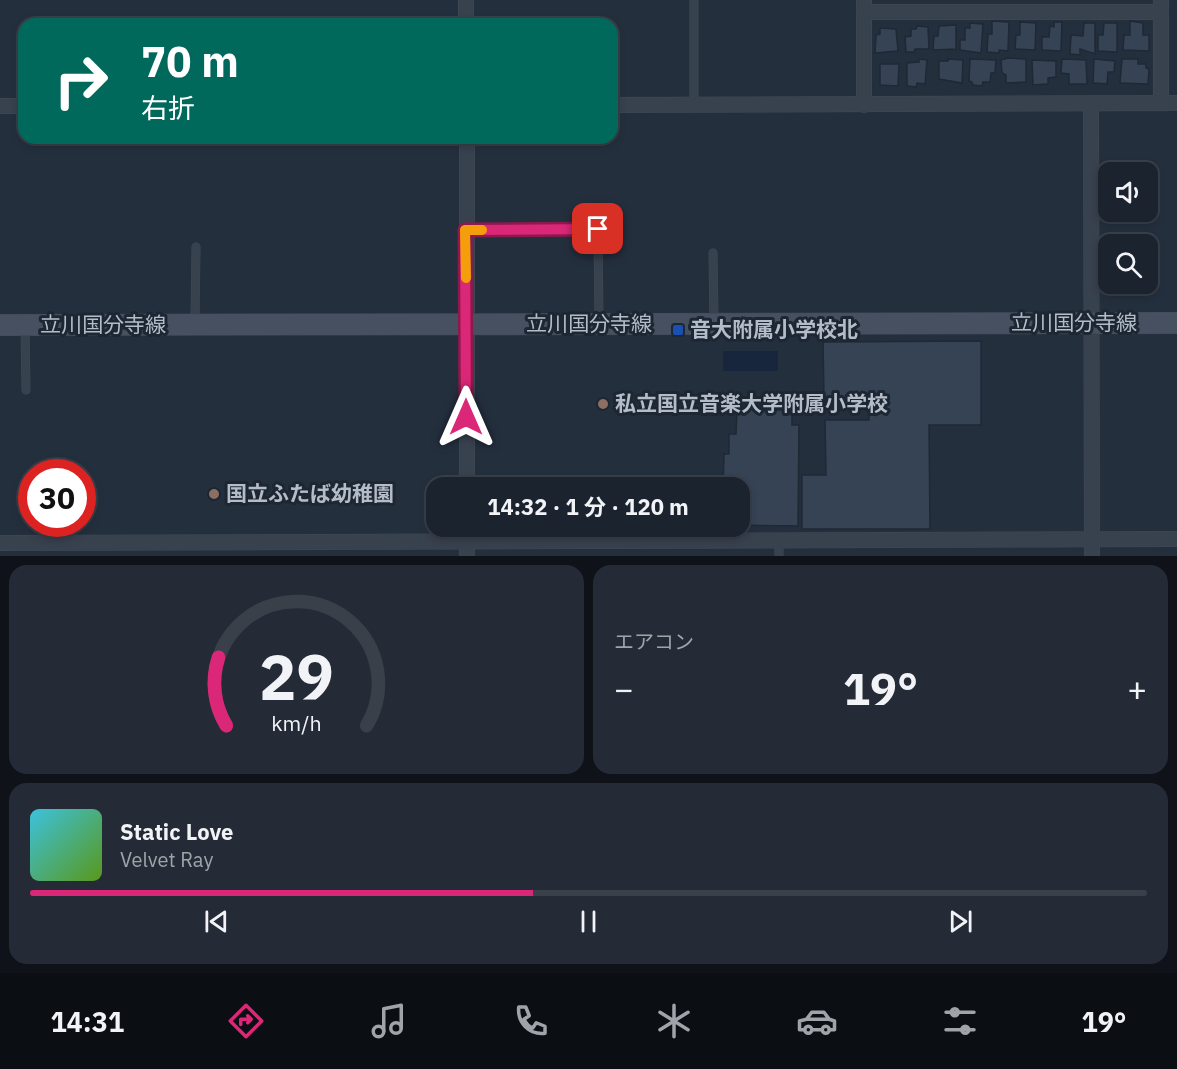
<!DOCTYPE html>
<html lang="ja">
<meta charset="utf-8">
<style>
body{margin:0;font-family:"IBM Plex Sans","Noto Sans JP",sans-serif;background:#242b36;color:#f1f3f6;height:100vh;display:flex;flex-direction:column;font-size:22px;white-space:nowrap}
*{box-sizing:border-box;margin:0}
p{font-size:20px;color:#a0a4aa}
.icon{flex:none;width:33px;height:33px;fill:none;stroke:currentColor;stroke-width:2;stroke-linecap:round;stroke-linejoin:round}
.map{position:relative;height:556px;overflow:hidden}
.panel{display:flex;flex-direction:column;gap:9px;padding:9px;background:#0f1319;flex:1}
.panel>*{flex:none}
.hud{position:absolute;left:18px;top:18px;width:600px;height:126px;border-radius:18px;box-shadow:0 3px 9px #0003,0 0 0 2px #39404a;background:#00695c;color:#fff;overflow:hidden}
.controls{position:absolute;left:1098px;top:162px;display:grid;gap:12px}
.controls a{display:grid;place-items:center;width:60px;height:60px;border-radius:12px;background:#1b232e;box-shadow:0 3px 9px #0003,0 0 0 2px #39404a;font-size:30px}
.speed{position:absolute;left:18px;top:459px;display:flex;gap:12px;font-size:30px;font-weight:700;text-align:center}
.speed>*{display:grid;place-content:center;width:78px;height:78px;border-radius:50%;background:#1b232e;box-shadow:0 3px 9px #0003,0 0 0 2px #39404a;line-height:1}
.speed .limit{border:9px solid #d22;background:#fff;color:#111}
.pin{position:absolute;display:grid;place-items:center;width:51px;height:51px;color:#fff;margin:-26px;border-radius:12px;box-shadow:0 3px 9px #0006}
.me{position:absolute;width:66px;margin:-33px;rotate:0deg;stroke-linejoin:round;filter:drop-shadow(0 0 4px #0008)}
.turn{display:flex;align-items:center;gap:21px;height:126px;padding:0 24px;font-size:27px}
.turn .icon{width:78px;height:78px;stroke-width:2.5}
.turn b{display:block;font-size:42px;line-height:51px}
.big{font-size:45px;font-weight:700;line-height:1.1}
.panel .tile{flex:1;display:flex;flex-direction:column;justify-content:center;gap:9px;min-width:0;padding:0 21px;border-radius:18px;background:#242b36}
.panel .dial{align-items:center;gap:0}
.dial svg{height:156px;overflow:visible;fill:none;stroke:#39404a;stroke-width:7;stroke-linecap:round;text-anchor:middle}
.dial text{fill:#f1f3f6;stroke:none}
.song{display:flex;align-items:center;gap:18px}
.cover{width:72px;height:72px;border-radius:9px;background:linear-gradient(135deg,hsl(190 70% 55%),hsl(90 70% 35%))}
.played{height:6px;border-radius:3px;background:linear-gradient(90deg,#db2777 45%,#39404a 45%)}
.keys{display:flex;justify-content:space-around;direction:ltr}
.heat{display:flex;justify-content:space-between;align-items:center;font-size:33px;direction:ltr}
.panel .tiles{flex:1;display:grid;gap:9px;grid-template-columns:1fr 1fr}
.tile:last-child{grid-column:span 2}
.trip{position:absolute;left:426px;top:477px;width:324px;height:60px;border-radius:18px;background:#1b232e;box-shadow:0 3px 9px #0003,0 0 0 2px #39404a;font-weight:700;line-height:60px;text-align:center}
.tab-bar{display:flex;height:96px;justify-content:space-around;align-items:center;background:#0b0e12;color:#a0a4aa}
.tab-bar .icon{width:42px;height:42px}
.tab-bar .selected{color:#db2777}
.tab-bar b{font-size:27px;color:#f1f3f6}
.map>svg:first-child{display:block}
</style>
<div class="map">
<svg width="1177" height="556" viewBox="0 0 1177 556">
<rect width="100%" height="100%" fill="#242f3e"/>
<rect fill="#17263c" x="723" y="351" width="55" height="20"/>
<g fill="#364354" stroke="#1f2835" stroke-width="1.5">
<path d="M992 21 1009 22 1008 51 999 50V53L987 52 988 34H992Z"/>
<path d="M1130 21 1143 23V35H1149V51L1123 50 1124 35H1130Z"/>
<path d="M1020 22 1036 23 1035 50 1015 49 1016 35H1020Z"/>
<path d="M1054 22H1062L1061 51 1042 50V37H1049L1050 26 1054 27Z"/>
<path d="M970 23 983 24 981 53 960 50V40H965V28H970Z"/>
<path d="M1084 23H1095V54L1080 49V55L1070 54 1071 35 1083 36Z"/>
<path d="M1104 23H1117V52L1098 51V35H1103Z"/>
<path d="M956 25V49L933 50 934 36H938L939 26Z"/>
<path d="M917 26 928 27 929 49H915L914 52H906L905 37 911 36V29H916Z"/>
<path d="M880 28 896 29 898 51 875 53 876 35 880 34Z"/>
<path d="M1008 58 1026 59V82L1006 83V75L1002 73 1001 60Z"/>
<path d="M919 59 927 60 925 84 917 83 916 87 907 86V63L919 62Z"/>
<path d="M948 59 963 60 962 83 939 79V61H948Z"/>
<path d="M970 59 996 60 995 73H991L990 82H983L982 86 973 85 972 82 969 81Z"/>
<path d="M1062 59 1086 60 1087 84H1069V74L1061 73Z"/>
<path d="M1094 59 1115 61 1114 72H1108L1107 84 1093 83Z"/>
<path d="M1122 59H1138V64H1146V68L1149 69 1148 84 1120 83Z"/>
<path d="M1032 60 1056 61V77L1048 78V84L1033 85Z"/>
<path d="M880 64H899L898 86 880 85Z"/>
<path d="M981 341V425H929L930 529H802V475H826L825 420H869V399H824L823 342Z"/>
<path d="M737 409 792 410V425H799L798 526 740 525V488H723L724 454H729V434H736Z"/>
</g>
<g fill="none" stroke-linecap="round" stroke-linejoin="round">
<g stroke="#414a57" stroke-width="9">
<g id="lane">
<path d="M694 0V105"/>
<path d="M467 230 598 229 599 322"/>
<path d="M713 253 714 321"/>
<path d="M195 323 196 247"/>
<path d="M25 327 26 390"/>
<path d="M779 556V540"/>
</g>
</g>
<g stroke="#414a57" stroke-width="16">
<g id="street">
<path d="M466 0V24"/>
<path d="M864 0V105"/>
<path d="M1161 0V103"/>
<path d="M864 12H1161"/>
<path d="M1091 103 1092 556"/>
<path d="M612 105 1177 103"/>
<path d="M0 106H24"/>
<path d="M467 138V488"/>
<path d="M467 526V556"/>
<path d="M0 543 1177 539"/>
</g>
</g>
<g stroke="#414a57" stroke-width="22">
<path id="secondary" d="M0 325 1177 323"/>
</g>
<use href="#lane" stroke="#38414e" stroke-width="8"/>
<use href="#street" stroke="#38414e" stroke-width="15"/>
<use href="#secondary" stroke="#465061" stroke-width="21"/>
</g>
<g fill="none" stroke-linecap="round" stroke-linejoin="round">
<g stroke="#8e194d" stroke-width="15">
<path id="route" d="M466 417 465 230 598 229"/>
</g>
<use href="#route" stroke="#db2777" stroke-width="10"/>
<path stroke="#f59e0b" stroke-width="10" d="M466 278 465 230H482"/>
</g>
<rect fill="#1a4fb4" stroke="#1d2633" stroke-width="2" x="672" y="324" width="12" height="12" rx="3"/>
<g fill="#8d6e63" stroke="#1d2633" stroke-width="2">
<circle cx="603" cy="404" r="6"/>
<circle cx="214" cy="494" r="6"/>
</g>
<g text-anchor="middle" stroke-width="6" stroke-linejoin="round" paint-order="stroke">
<g font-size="21" fill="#b4bcc9" stroke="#1d2633">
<text x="1074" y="330">立川国分寺線</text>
<text x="589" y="331">立川国分寺線</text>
<text x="103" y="332">立川国分寺線</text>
</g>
<g font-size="21" font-weight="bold" fill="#b4bcc9" stroke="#1d2633" text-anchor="start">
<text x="690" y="337">音大附属小学校北</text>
<text x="615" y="411">私立国立音楽大学附属小学校</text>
<text x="226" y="501">国立ふたば幼稚園</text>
</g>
</g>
</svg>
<div class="controls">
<a><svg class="icon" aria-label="sound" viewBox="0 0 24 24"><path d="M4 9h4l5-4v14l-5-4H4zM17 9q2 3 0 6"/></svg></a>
<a><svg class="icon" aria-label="search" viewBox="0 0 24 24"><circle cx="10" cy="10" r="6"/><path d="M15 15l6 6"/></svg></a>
</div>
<div class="speed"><div class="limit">30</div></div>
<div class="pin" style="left:598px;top:229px;background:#d93025"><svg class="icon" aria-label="arrive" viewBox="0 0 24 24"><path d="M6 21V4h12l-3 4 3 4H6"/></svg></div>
<svg class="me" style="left:466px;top:417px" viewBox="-20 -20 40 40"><path d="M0-17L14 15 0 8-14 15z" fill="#db2777" stroke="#fff" stroke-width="4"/></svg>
<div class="trip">14:32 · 1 分 · 120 m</div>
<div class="hud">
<div class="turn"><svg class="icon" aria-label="right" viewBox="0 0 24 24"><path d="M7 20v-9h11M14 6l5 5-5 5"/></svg><div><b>70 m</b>右折</div></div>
</div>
</div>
<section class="panel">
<div class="tiles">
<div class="tile dial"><svg viewBox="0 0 100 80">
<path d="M14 69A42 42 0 1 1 86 69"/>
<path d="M14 69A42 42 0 0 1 10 34" stroke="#db2777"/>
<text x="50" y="56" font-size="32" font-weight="700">29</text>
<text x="50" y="72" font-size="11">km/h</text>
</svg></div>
<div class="tile"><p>エアコン</p>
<div class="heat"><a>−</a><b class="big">19°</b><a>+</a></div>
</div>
<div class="tile">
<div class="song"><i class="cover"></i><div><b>Static Love</b><p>Velvet Ray</p></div></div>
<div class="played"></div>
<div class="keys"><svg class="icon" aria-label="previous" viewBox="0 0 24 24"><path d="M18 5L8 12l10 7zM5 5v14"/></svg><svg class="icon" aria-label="pause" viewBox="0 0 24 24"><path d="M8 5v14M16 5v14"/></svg><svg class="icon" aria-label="next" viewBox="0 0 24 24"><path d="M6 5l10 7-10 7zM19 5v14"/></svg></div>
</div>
</div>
</section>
<nav class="tab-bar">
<b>14:31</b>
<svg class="icon selected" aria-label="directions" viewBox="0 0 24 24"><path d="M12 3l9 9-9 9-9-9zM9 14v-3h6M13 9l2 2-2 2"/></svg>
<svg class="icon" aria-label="music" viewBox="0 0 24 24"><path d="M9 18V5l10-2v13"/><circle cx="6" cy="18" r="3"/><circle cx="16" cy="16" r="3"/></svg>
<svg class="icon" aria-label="phone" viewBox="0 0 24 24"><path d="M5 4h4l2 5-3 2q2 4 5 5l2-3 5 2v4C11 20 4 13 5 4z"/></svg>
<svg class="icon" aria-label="climate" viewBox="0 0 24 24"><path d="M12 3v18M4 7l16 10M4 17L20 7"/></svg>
<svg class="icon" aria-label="car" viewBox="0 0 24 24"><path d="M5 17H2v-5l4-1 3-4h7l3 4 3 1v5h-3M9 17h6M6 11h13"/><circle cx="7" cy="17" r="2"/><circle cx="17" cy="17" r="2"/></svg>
<svg class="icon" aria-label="filters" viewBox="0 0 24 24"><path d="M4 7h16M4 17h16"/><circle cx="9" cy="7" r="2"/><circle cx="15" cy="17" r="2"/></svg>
<b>19°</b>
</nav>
